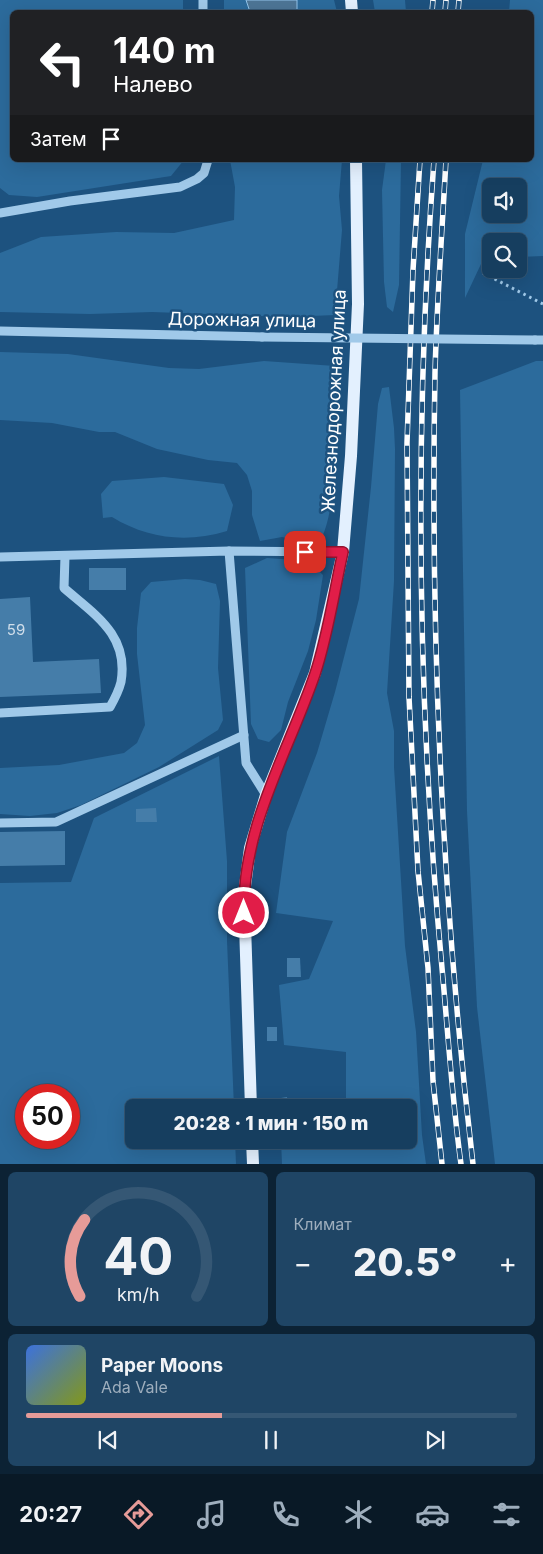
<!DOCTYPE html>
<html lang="ru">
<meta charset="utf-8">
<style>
body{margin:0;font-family:Inter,sans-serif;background:#1f4565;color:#f1f3f6;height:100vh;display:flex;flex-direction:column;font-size:19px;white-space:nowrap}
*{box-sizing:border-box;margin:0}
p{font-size:16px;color:#9eaebd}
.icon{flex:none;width:28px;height:28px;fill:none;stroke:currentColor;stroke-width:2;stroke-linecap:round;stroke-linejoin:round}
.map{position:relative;height:1164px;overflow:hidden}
.sheet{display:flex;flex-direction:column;gap:8px;padding:8px;background:#0c2234;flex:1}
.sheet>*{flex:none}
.banner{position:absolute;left:10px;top:10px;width:524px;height:152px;border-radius:8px;box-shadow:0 5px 20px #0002,0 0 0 1px #355774;background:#202124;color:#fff;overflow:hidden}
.buttons{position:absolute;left:482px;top:178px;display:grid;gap:10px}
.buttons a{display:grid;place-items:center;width:45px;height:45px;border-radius:8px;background:#163e5f;box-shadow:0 5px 20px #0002,0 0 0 1px #355774;font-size:25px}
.speed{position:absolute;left:15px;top:1084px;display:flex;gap:10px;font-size:25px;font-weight:700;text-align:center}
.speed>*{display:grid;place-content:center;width:65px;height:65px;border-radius:50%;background:#163e5f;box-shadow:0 5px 20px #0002,0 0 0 1px #355774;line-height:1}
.speed .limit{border:8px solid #d22;background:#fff;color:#111}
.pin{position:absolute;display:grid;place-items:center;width:42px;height:42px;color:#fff;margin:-21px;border-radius:10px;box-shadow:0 2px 8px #0006}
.me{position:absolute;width:55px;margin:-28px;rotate:0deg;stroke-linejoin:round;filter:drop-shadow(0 0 4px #0008)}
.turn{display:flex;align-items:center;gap:18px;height:105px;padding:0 20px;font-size:22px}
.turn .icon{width:65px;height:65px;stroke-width:2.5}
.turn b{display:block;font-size:35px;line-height:42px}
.then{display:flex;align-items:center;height:48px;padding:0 20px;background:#0003;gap:10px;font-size:19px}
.big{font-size:38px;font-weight:800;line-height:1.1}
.sheet .widget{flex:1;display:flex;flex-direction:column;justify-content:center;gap:8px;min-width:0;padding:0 18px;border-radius:8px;background:#1f4565}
.sheet .dial{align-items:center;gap:0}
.dial svg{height:130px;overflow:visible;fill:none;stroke:#355774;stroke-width:7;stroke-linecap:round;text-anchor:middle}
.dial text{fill:#f1f3f6;stroke:none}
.song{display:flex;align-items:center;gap:15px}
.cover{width:60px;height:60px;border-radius:8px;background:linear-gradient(135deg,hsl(220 70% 55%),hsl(70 70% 35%))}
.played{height:5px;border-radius:2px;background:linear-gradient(90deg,#e69b98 40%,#355774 40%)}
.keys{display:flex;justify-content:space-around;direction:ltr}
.heat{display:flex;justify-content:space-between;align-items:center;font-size:28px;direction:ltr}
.sheet .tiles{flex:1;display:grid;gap:8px;grid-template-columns:1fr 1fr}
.widget:last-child{grid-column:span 2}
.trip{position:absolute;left:125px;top:1099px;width:292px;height:50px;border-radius:8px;background:#163e5f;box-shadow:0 5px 20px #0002,0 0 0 1px #355774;font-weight:800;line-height:50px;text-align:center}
.tabs{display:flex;height:80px;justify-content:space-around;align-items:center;background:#091926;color:#9eaebd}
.tabs .icon{width:35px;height:35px}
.tabs .on{color:#e69b98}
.tabs b{font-size:22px;color:#f1f3f6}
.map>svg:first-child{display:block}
</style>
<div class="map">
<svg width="543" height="1164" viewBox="0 0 543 1164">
<rect width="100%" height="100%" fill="#1d527f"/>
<g fill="#2c6b9c" fill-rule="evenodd">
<path d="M0 0H183V12H12V160H184L171 176 37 197 9 195 0 188Z"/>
<path d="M224 0H334L337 12H224Z"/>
<path d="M373 0H405L406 12H375Z"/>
<path d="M510 0H543V256L519 257V241H491V261L481 264 465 298V234L483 160H531V12H509ZM491 186H519V214H491Z"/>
<path d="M230 160H342L339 196 342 230 335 315 287 317 152 312 90 314 0 312V253L41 237 116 232 174 233 234 220 235 187Z"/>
<path d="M386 160H401L399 285 393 312 387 307 384 282 382 190Z"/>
<path d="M0 352 68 354 169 368 199 369 264 361 335 366C337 405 339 509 320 541L313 538 296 540 282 537 260 541 252 515V491L247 475 237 463 208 460 157 449 115 432H99L52 423 0 420Z"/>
<path d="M536 361H543V1164H495L477 1007 467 811 460 390Z"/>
<path d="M389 387 394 428 395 449 394 581 387 693 394 731V767L405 946 416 1032 422 1135 426 1164H282L281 1140H409V1108L346 1107V1052L284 1045 279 985 309 979 333 921 276 913 287 832 317 753 335 692 359 599 371 487 378 404 382 388Z"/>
<path d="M164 477 224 484 233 505 227 531C187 543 148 539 112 517L103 518 101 494 112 481Z"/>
<path d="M267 558 309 561 323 575 316 620 308 651 288 702 281 730 269 742 258 739 251 724 245 568Z"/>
<path d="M185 579 200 580 216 584 220 601 218 668 223 720 218 730 159 767 81 805 57 813 30 816 0 814V768L59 765 124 753 137 743 145 725 137 654V628L141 593 151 582Z"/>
<path d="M219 756 227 861V941L234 1107 134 1108V1140H235L236 1164H0V883L71 882 94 818ZM26 1095H69V1138H26Z"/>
</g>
<path fill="#4d7596" stroke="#93c5eb" d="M246 0H297V12H250Z"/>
<g fill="#457da9">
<rect x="89" y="568" width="37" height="22"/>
<path d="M30 597 33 662 99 659 101 693 0 697V599Z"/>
<path d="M156 808 157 822H136V809Z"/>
<path d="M65 831V865L0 866V832Z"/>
<path d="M287 958H300L301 977H287Z"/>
<rect x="267" y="1027" width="10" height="14"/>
<path d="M287 1097 288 1108H276L275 1099Z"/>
</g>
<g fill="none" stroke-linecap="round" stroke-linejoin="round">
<path stroke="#a0c9e9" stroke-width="3" stroke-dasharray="2.5 4" stroke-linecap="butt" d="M483 273 543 304"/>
<g stroke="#a0c9e9" stroke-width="9">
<path d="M203 0V12"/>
<path d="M0 213 70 201 180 187 197 179 204 173 208 160"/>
<path d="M0 331 262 337"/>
<path d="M535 340H543"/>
<path d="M229 551 246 763 266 795"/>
<path d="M0 557 229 551 343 552"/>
<path d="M0 713 110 707C114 700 119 690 121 682 129 635 95 615 64 588L65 556"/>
<path d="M0 823 56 822 244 735"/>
</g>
<g stroke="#e3f0fe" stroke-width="12">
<path d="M351 0 352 12"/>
<path d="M251 1108 244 894 250 848 266 795 315 673 343 552 351 456 358 304 356 160"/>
<path d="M252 1140 253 1164"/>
</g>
<g stroke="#fff" stroke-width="5.5">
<g id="rail">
<path d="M432 12 433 0"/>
<path d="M445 12 446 0"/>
<path d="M458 12 459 0"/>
<path d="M420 160 413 270 407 443 409 697 418 871 428 968 433 1081 442 1164"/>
<path d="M434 160C414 429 417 700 442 968 448 1033 452 1099 461 1164"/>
<path d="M446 160C442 231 437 301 435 372 430 636 442 901 473 1164"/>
</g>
</g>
<use href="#rail" stroke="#1d527f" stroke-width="4" stroke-dasharray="11" stroke-linecap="butt"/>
<path stroke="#a0c9e9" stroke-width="9" d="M262 337 535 340"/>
</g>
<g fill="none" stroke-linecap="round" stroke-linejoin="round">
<g stroke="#92132f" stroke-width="12">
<path id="route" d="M244 913C242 827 288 753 315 674 328 635 334 592 343 552H305"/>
</g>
<use href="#route" stroke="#e11d48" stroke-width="9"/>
</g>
<g text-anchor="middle" stroke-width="5" stroke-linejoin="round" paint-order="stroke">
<g font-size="15" fill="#d0deea">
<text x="16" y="635">59</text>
</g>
<g font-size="18" fill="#fff" stroke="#1d527f">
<text transform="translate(242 320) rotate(1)" y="6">Дорожная улица</text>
<text transform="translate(334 401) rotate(-87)" y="6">Железнодорожная улица</text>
</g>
</g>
</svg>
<div class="buttons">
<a><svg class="icon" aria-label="sound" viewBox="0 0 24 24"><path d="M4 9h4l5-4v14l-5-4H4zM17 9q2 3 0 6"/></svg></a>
<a><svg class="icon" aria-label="search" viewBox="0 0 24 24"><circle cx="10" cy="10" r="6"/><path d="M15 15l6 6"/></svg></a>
</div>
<div class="speed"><div class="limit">50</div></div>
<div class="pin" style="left:305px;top:552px;background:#d93025"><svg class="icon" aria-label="arrive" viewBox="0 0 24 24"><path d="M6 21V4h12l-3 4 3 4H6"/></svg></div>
<svg class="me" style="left:244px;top:913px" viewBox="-20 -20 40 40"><circle r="17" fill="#e11d48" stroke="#fff" stroke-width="3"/><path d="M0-11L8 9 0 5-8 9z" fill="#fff"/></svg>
<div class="trip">20:28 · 1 мин · 150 m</div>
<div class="banner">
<div class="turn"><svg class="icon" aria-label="left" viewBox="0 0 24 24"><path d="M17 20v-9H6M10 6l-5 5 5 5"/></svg><div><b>140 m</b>Налево</div></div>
<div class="then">Затем<svg class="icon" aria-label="arrive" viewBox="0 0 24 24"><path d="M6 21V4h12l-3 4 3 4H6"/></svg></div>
</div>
</div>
<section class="sheet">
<div class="tiles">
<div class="widget dial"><svg viewBox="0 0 100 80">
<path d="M14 69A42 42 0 1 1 86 69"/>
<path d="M14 69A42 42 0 0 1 17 22" stroke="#e69b98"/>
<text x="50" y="56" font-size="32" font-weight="700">40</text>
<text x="50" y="72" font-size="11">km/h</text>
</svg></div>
<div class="widget"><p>Климат</p>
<div class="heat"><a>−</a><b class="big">20.5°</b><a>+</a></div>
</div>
<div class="widget">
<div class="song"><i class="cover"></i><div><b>Paper Moons</b><p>Ada Vale</p></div></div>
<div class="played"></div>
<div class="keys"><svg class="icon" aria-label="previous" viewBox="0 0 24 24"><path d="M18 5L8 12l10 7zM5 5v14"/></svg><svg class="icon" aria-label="pause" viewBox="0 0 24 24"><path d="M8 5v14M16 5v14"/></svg><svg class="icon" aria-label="next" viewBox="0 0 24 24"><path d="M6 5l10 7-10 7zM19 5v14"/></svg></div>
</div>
</div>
</section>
<nav class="tabs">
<b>20:27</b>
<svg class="icon on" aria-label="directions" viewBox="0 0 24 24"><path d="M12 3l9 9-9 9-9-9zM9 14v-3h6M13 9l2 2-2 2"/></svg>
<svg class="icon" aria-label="music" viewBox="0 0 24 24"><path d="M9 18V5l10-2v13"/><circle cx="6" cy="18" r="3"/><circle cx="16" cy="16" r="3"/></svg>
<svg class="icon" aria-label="phone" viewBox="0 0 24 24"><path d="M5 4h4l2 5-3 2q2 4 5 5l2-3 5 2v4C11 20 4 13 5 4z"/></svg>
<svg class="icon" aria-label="climate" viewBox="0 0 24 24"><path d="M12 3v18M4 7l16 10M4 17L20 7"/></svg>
<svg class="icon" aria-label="car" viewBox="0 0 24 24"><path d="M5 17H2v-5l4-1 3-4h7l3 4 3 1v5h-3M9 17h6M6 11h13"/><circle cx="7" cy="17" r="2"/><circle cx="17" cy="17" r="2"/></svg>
<svg class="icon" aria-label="filters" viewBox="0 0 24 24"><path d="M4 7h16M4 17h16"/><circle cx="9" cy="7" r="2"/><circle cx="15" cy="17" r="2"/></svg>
</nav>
